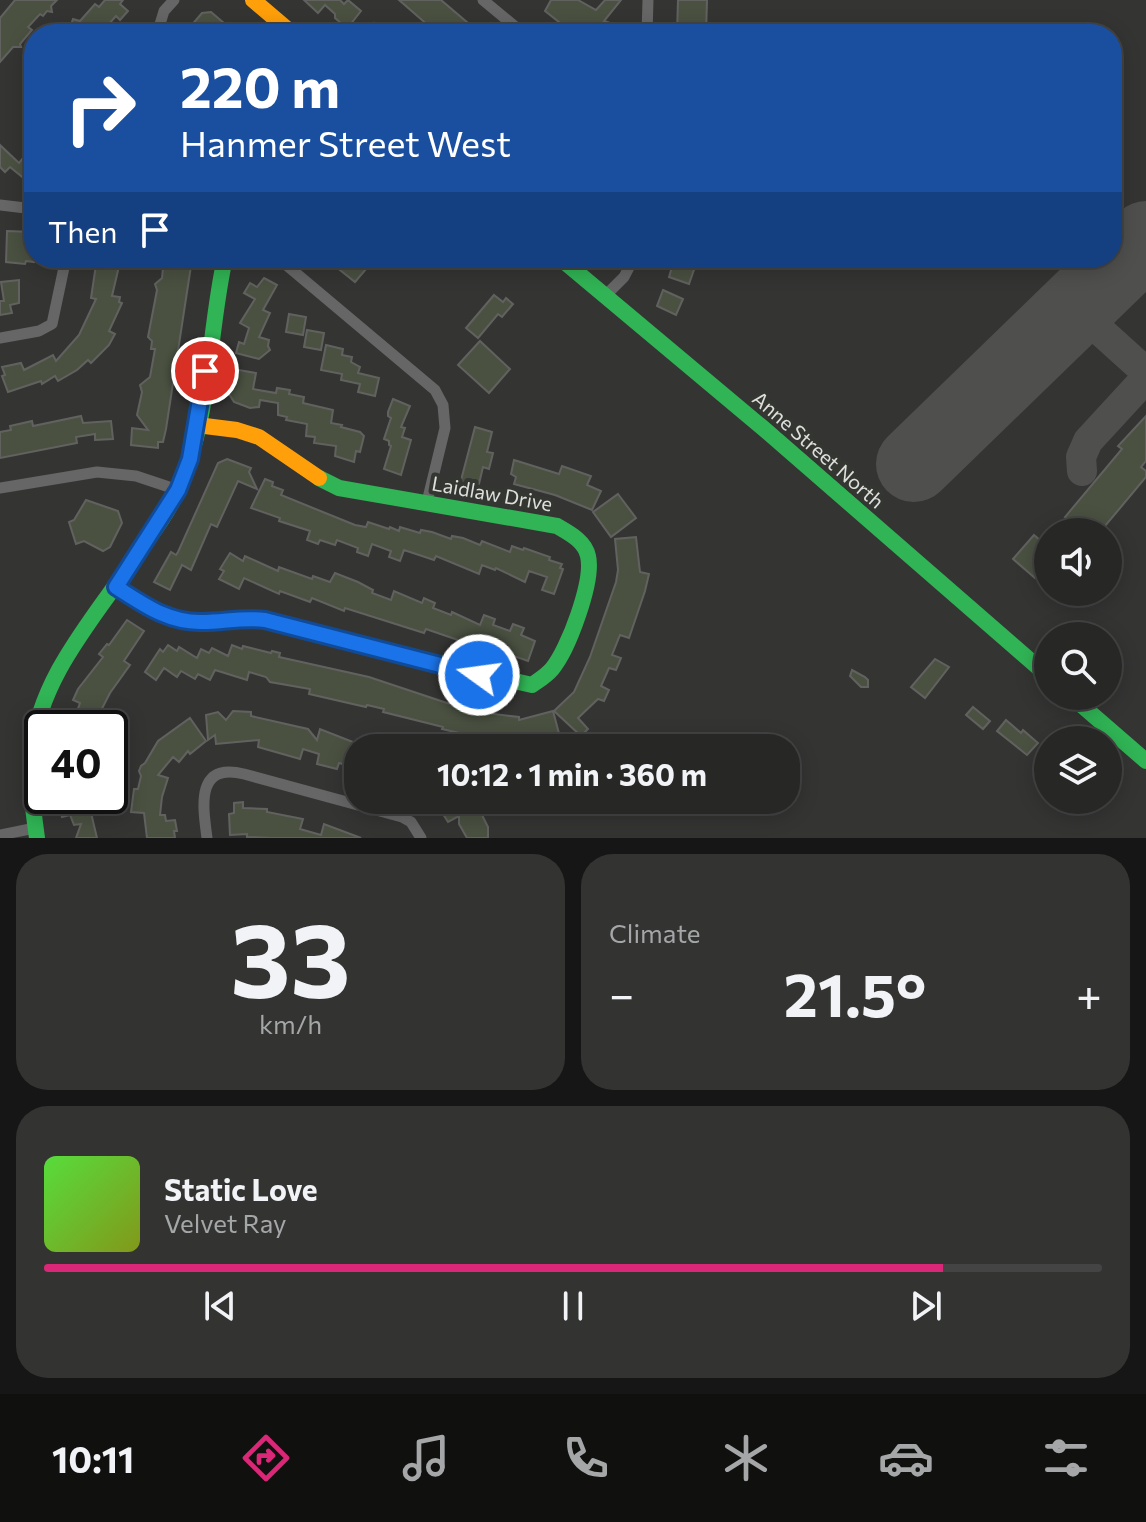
<!DOCTYPE html>
<meta charset="utf-8">
<style>
body{margin:0;font-family:Commissioner,sans-serif;background:#333432;color:#f1f3f6;height:100vh;display:flex;flex-direction:column;font-size:30px;white-space:nowrap}
*{box-sizing:border-box;margin:0}
p{font-size:26px;color:#a4a6a7}
.icon{flex:none;width:44px;height:44px;fill:none;stroke:currentColor;stroke-width:2;stroke-linecap:round;stroke-linejoin:round}
.map{position:relative;height:838px;overflow:hidden}
.sheet{display:flex;flex-direction:column;gap:16px;padding:16px;background:#151615;flex:1}
.sheet>*{flex:none}
.guide{position:absolute;left:24px;top:24px;width:1098px;height:244px;border-radius:32px;box-shadow:0 4px 20px #0003,0 0 0 2px #434443;background:#1a4fa0;color:#fff;overflow:hidden}
.fabs{position:absolute;left:1034px;top:518px;display:grid;gap:16px}
.fabs a{display:grid;place-items:center;width:88px;height:88px;border-radius:50%;background:#272826;box-shadow:0 4px 20px #0003,0 0 0 2px #434443;font-size:40px}
.speed{position:absolute;left:24px;top:710px;display:flex;gap:16px;font-size:40px;font-weight:700;text-align:center}
.speed>*{display:grid;place-content:center;width:104px;height:104px;border-radius:50%;background:#272826;box-shadow:0 4px 20px #0003,0 0 0 2px #434443;line-height:1}
.speed .limit{border:4px solid #111;border-radius:12px;background:#fff;color:#111}
.pin{position:absolute;display:grid;place-items:center;width:68px;height:68px;color:#fff;margin:-34px;border:4px solid #fff;border-radius:50%;box-shadow:0 2px 8px #0007}
.me{position:absolute;width:88px;margin:-44px;rotate:284deg;stroke-linejoin:round;filter:drop-shadow(0 0 6px #0008)}
.turn{display:flex;align-items:center;gap:28px;height:168px;padding:0 24px;font-size:36px}
.turn .icon{width:104px;height:104px;stroke-width:2.5}
.turn b{display:block;font-size:56px;line-height:68px}
.then{display:flex;align-items:center;height:76px;padding:0 24px;background:#0003;gap:16px;font-size:30px}
.big{font-size:60px;font-weight:700;line-height:1.1}
.sheet .tile{flex:1;display:flex;flex-direction:column;justify-content:center;gap:12px;min-width:0;padding:0 28px;border-radius:32px;background:#333432}
.sheet .dial{align-items:center;gap:0}
.dial b{font-size:104px;line-height:1}
.song{display:flex;align-items:center;gap:24px}
.cover{width:96px;height:96px;border-radius:12px;background:linear-gradient(135deg,hsl(110 70% 55%),hsl(70 70% 35%))}
.played{height:8px;border-radius:4px;background:linear-gradient(90deg,#db2777 85%,#434443 85%)}
.keys{display:flex;justify-content:space-around;direction:ltr}
.heat{display:flex;justify-content:space-between;align-items:center;font-size:44px;direction:ltr}
.sheet .tiles{flex:1;display:grid;gap:16px;grid-template-columns:1fr 1fr}
.tile:last-child{grid-column:span 2}
.trip{position:absolute;left:344px;top:734px;width:456px;height:80px;border-radius:32px;background:#272826;box-shadow:0 4px 20px #0003,0 0 0 2px #434443;font-weight:700;line-height:80px;text-align:center}
.menu{display:flex;height:128px;justify-content:space-around;align-items:center;background:#10100f;color:#a4a6a7}
.menu .icon{width:56px;height:56px}
.menu .on{color:#db2777}
.menu b{font-size:36px;color:#f1f3f6}
.map>svg:first-child{display:block}
</style>
<div class="map">
<svg width="1146" height="838" viewBox="0 0 1146 838">
<rect width="100%" height="100%" fill="#343533"/>
<g fill="none" stroke-linecap="round" stroke-linejoin="round">
<g stroke="#4f504e" stroke-width="30">
<path d="M1075 308 1146 372"/>
<path d="M1082 471 1081 457 1088 441 1146 378"/>
</g>
<path stroke="#4f504e" stroke-width="76" d="M914 464 1146 239"/>
</g>
<g fill="#4a5141" stroke="#616260" stroke-width="2">
<path d="M15 0H57L51 6 52 12 47 11 43 16 40 14 28 27 32 30 20 44 21 47H13L0 62V18Z"/>
<path d="M105 0H123L120 4 128 11 120 20 116 16 100 34H68L73 19 80 21 95 4 99 7Z"/>
<path d="M304 0H340L344 4 348 0 361 11 350 25 361 34H342L337 30 342 24 335 18V14L325 5 318 13Z"/>
<path d="M399 0H441L481 34H438Z"/>
<path d="M551 0H578L596 10 605 0H621L604 21 610 23 609 27 626 34H584V32L564 26 545 11Z"/>
<path d="M678 0H707L706 34H677Z"/>
<path d="M211 12 231 29 226 34H184L202 13Z"/>
<path d="M374 23 388 34H365Z"/>
<path d="M0 145 19 163 34 145 32 185 10 167 5 172 0 167Z"/>
<path d="M7 231 32 232 34 262 26 261 25 264 6 262Z"/>
<path d="M97 258H121L112 296 120 297 119 302 122 303 109 331 115 334 109 345 91 363 88 360 77 370 58 381 55 376 42 384 41 381 8 392 2 376 5 375 2 367 21 363 24 370 53 355 56 361 79 335 96 299 91 298Z"/>
<path d="M157 258H190L189 266H191L166 429 163 442H158V448L131 445 132 428 148 430 137 415 142 392 140 385 150 377 155 349H151L152 341 148 337 157 290 155 284 162 278 163 268Z"/>
<path d="M325 258H354L367 268 355 282Z"/>
<path d="M674 260 695 267 689 284 669 277Z"/>
<path d="M264 278 277 285 263 310 270 313 259 337 269 340 268 346 270 350 259 359 236 353 239 342 244 344 249 328 240 323 255 299 244 293 250 283 257 287Z"/>
<path d="M19 280V303L10 305 12 313 0 315V301H4L1 282Z"/>
<path d="M663 290 683 299 676 315 657 306Z"/>
<path d="M494 295 503 302 506 298 513 304 502 317 498 314 478 338 466 328Z"/>
<path d="M289 314 306 317 303 335 286 332Z"/>
<path d="M307 330 324 333 321 350 304 347Z"/>
<path d="M480 341 510 369 489 393 458 365Z"/>
<path d="M326 345 343 349 342 355 352 357 351 362 360 367 358 373 379 378 375 396 358 392 360 384 341 380 342 374 321 370Z"/>
<path d="M233 369 256 373 253 389 276 393 277 388 290 390 289 394 304 397 303 403 333 410 331 423 342 425 341 427 360 432 364 436 360 452 356 451 354 462 335 456 336 446 314 443 315 437 306 436 307 424 286 420 287 417 278 415V403L260 400 259 407 250 408 234 402 229 394Z"/>
<path d="M393 399 410 406 401 427 405 428 402 437 411 440 401 475 384 469 391 446 389 445V441L384 439 391 418 388 416V412Z"/>
<path d="M81 416 83 423 111 421 113 439 95 440V434L76 437 77 443 0 458V432L11 430 10 426 32 421 33 426Z"/>
<path d="M1146 416V461L1141 467 1146 471V477L1100 532H1083L1065 517 1122 449 1118 446Z"/>
<path d="M475 427 492 432 487 452 493 453 489 469 483 467 478 488 460 484Z"/>
<path d="M227 459 251 468 249 472 257 489 238 481 217 527 211 524 191 570 182 565 170 590 154 582 171 552 176 555 178 552 218 463Z"/>
<path d="M514 460 559 474 562 466 591 476 587 485 601 491 592 510 555 495 514 484 516 477 511 474Z"/>
<path d="M265 479 273 482 272 486 283 490 281 495 355 525 366 527 368 522 389 529 390 527 399 531 400 527 420 533 421 530 432 532 451 539 452 536 463 538 480 545 482 541 510 552 512 546 523 550 524 548 550 557 549 560 562 564 560 568 563 569 554 594 542 590 547 577 529 571 525 582 496 568 495 570 482 565 479 574 436 556 434 560 404 550 400 561 389 557 391 551 372 544 368 556 357 552 358 548 337 540 335 545 320 540 318 544 307 540 310 531 279 521 280 518 251 508Z"/>
<path d="M618 494 636 518 611 537 593 512Z"/>
<path d="M86 500 118 511 122 523 110 547 103 551 84 541 76 544 69 522 74 520Z"/>
<path d="M1034 535 1048 547V577L1041 571 1035 578 1013 559Z"/>
<path d="M636 537 640 572 649 574 645 591 629 638 620 635 612 655 621 658 616 670 609 668 601 686 609 690 604 701 598 699 578 718 588 729 581 736 554 711 574 692 590 657 616 582 618 570 615 539Z"/>
<path d="M230 553 243 561 245 556 278 571 279 567 312 579 313 576 330 582 335 573 358 582 373 590 372 593 391 600 394 591 422 603 424 598 435 603 433 608 451 615 452 612 480 625 484 615 495 619 493 625 510 631 513 624 524 628 521 635 535 641 528 661 485 646 484 649 426 629 424 633 345 608 344 611 312 598 310 602 280 591 279 594 244 578 239 589 219 579 224 571 220 569Z"/>
<path d="M127 620 144 631 124 661 130 665 110 693 92 728H67L81 717 76 714 80 703 73 700 78 689 103 657 99 654 107 644 109 645Z"/>
<path d="M168 645 177 651 179 647 197 658 201 649 209 653 212 648 228 656 232 645 242 649 243 646 271 653 272 651 280 653 279 657 369 677 456 706 487 711 486 713 519 717V720L553 711 561 741 549 744 546 735 520 742V747L507 746 508 736 485 735 483 746 470 743 472 736 442 729 443 727 383 712 384 709 367 705 366 707 309 694 310 689 270 682 266 677 249 672 247 680 215 670 210 680 198 674 195 679 181 671 177 677 164 668 156 680 145 672 160 649 163 652Z"/>
<path d="M935 659 949 667 925 698 911 687Z"/>
<path d="M852 670 865 677 868 680V687H861L850 676Z"/>
<path d="M973 707 990 721 983 729 966 715Z"/>
<path d="M233 711 251 712V716L308 729 317 740 320 729 358 744V768L339 763 337 769 317 764 319 754 303 749 300 759 258 747 259 740 216 744 215 735 208 740 206 715 218 712 226 720Z"/>
<path d="M190 718 206 741 190 754 188 751 179 762 173 757 158 775 168 778 162 797 160 815H165L166 821 175 820 177 831H174L175 838H147L144 813 131 812 134 789H138L141 776 139 771 141 766 145 763 158 741Z"/>
<path d="M1006 720 1021 733 1023 730 1038 743 1027 755 997 731Z"/>
<path d="M57 796H87L97 838H76L81 824 74 825 70 815 62 817Z"/>
<path d="M434 800H450L455 806 466 800H477L481 808 479 809 488 827V838H467L459 824V816L448 822Z"/>
<path d="M243 802V808L267 809V812L303 819 300 829 321 835 324 824 361 838H271L247 837V834L230 835 229 814 234 813V803Z"/>
</g>
<g fill="none" stroke-linecap="round" stroke-linejoin="round">
<g stroke="#656665" stroke-width="11">
<path d="M483 0 524 34"/>
<path d="M157 34 164 11 174 0"/>
<path d="M647 34 648 0"/>
<path d="M0 205 34 209"/>
<path d="M278 258 435 390 443 405 445 428 427 502"/>
<path d="M605 296 624 277 634 258"/>
<path d="M0 338 39 331 52 324 66 258"/>
<path d="M0 488 97 472 136 476 178 490"/>
<path d="M0 835 35 828"/>
<path d="M207 838C203 807 195 762 244 774L402 817 411 822 421 838"/>
</g>
<g stroke="#30b455" stroke-width="16">
<path d="M560 258 763 428 1048 676"/>
<path d="M319 478 339 488 557 526C569 533 585 541 588 556 594 581 568 650 552 669 546 676 539 680 532 685L423 660"/>
<path d="M1071 696 1146 761"/>
<path d="M37 838C33 809 29 782 32 753 38 680 93 619 132 562 148 539 167 515 178 490 211 418 208 334 225 258"/>
</g>
<g stroke="#ff9f0a" stroke-width="16">
<path d="M253 0 293 34"/>
<path d="M197 425 237 430 259 437 319 478"/>
<path d="M116 587 156 611 178 619 202 622 265 620 423 660"/>
</g>
</g>
<g fill="none" stroke-linecap="round" stroke-linejoin="round">
<g stroke="#114b97" stroke-width="20">
<path id="route" d="M205 371 190 459 178 490 116 587C143 604 168 623 202 622 224 622 243 617 265 620L479 675"/>
</g>
<use href="#route" stroke="#1a73e8" stroke-width="14"/>
</g>
<g text-anchor="middle" stroke-width="8" stroke-linejoin="round" paint-order="stroke">
<g font-size="20" fill="#dee0dd" stroke="#343632">
<text transform="translate(818 450) rotate(41)" y="7">Anne Street North</text>
<text transform="translate(492 494) rotate(10)" y="7">Laidlaw Drive</text>
</g>
</g>
</svg>
<div class="fabs">
<a><svg class="icon" aria-label="sound" viewBox="0 0 24 24"><path d="M4 9h4l5-4v14l-5-4H4zM17 9q2 3 0 6"/></svg></a>
<a><svg class="icon" aria-label="search" viewBox="0 0 24 24"><circle cx="10" cy="10" r="6"/><path d="M15 15l6 6"/></svg></a>
<a><svg class="icon" aria-label="layers" viewBox="0 0 24 24"><path d="M12 4l9 5-9 5-9-5zM3 14l9 5 9-5"/></svg></a>
</div>
<div class="speed"><div class="limit">40</div></div>
<div class="pin" style="left:205px;top:371px;background:#d93025"><svg class="icon" aria-label="arrive" viewBox="0 0 24 24"><path d="M6 21V4h12l-3 4 3 4H6"/></svg></div>
<svg class="me" style="left:479px;top:675px" viewBox="-20 -20 40 40"><circle r="17" fill="#1a73e8" stroke="#fff" stroke-width="3"/><path d="M0-11L8 9 0 5-8 9z" fill="#fff"/></svg>
<div class="trip">10:12 · 1 min · 360 m</div>
<div class="guide">
<div class="turn"><svg class="icon" aria-label="right" viewBox="0 0 24 24"><path d="M7 20v-9h11M14 6l5 5-5 5"/></svg><div><b>220 m</b>Hanmer Street West</div></div>
<div class="then">Then<svg class="icon" aria-label="arrive" viewBox="0 0 24 24"><path d="M6 21V4h12l-3 4 3 4H6"/></svg></div>
</div>
</div>
<section class="sheet">
<div class="tiles">
<div class="tile dial"><b>33</b><p>km/h</p></div>
<div class="tile"><p>Climate</p>
<div class="heat"><a>−</a><b class="big">21.5°</b><a>+</a></div>
</div>
<div class="tile">
<div class="song"><i class="cover"></i><div><b>Static Love</b><p>Velvet Ray</p></div></div>
<div class="played"></div>
<div class="keys"><svg class="icon" aria-label="previous" viewBox="0 0 24 24"><path d="M18 5L8 12l10 7zM5 5v14"/></svg><svg class="icon" aria-label="pause" viewBox="0 0 24 24"><path d="M8 5v14M16 5v14"/></svg><svg class="icon" aria-label="next" viewBox="0 0 24 24"><path d="M6 5l10 7-10 7zM19 5v14"/></svg></div>
</div>
</div>
</section>
<nav class="menu">
<b>10:11</b>
<svg class="icon on" aria-label="directions" viewBox="0 0 24 24"><path d="M12 3l9 9-9 9-9-9zM9 14v-3h6M13 9l2 2-2 2"/></svg>
<svg class="icon" aria-label="music" viewBox="0 0 24 24"><path d="M9 18V5l10-2v13"/><circle cx="6" cy="18" r="3"/><circle cx="16" cy="16" r="3"/></svg>
<svg class="icon" aria-label="phone" viewBox="0 0 24 24"><path d="M5 4h4l2 5-3 2q2 4 5 5l2-3 5 2v4C11 20 4 13 5 4z"/></svg>
<svg class="icon" aria-label="climate" viewBox="0 0 24 24"><path d="M12 3v18M4 7l16 10M4 17L20 7"/></svg>
<svg class="icon" aria-label="car" viewBox="0 0 24 24"><path d="M5 17H2v-5l4-1 3-4h7l3 4 3 1v5h-3M9 17h6M6 11h13"/><circle cx="7" cy="17" r="2"/><circle cx="17" cy="17" r="2"/></svg>
<svg class="icon" aria-label="filters" viewBox="0 0 24 24"><path d="M4 7h16M4 17h16"/><circle cx="9" cy="7" r="2"/><circle cx="15" cy="17" r="2"/></svg>
</nav>
